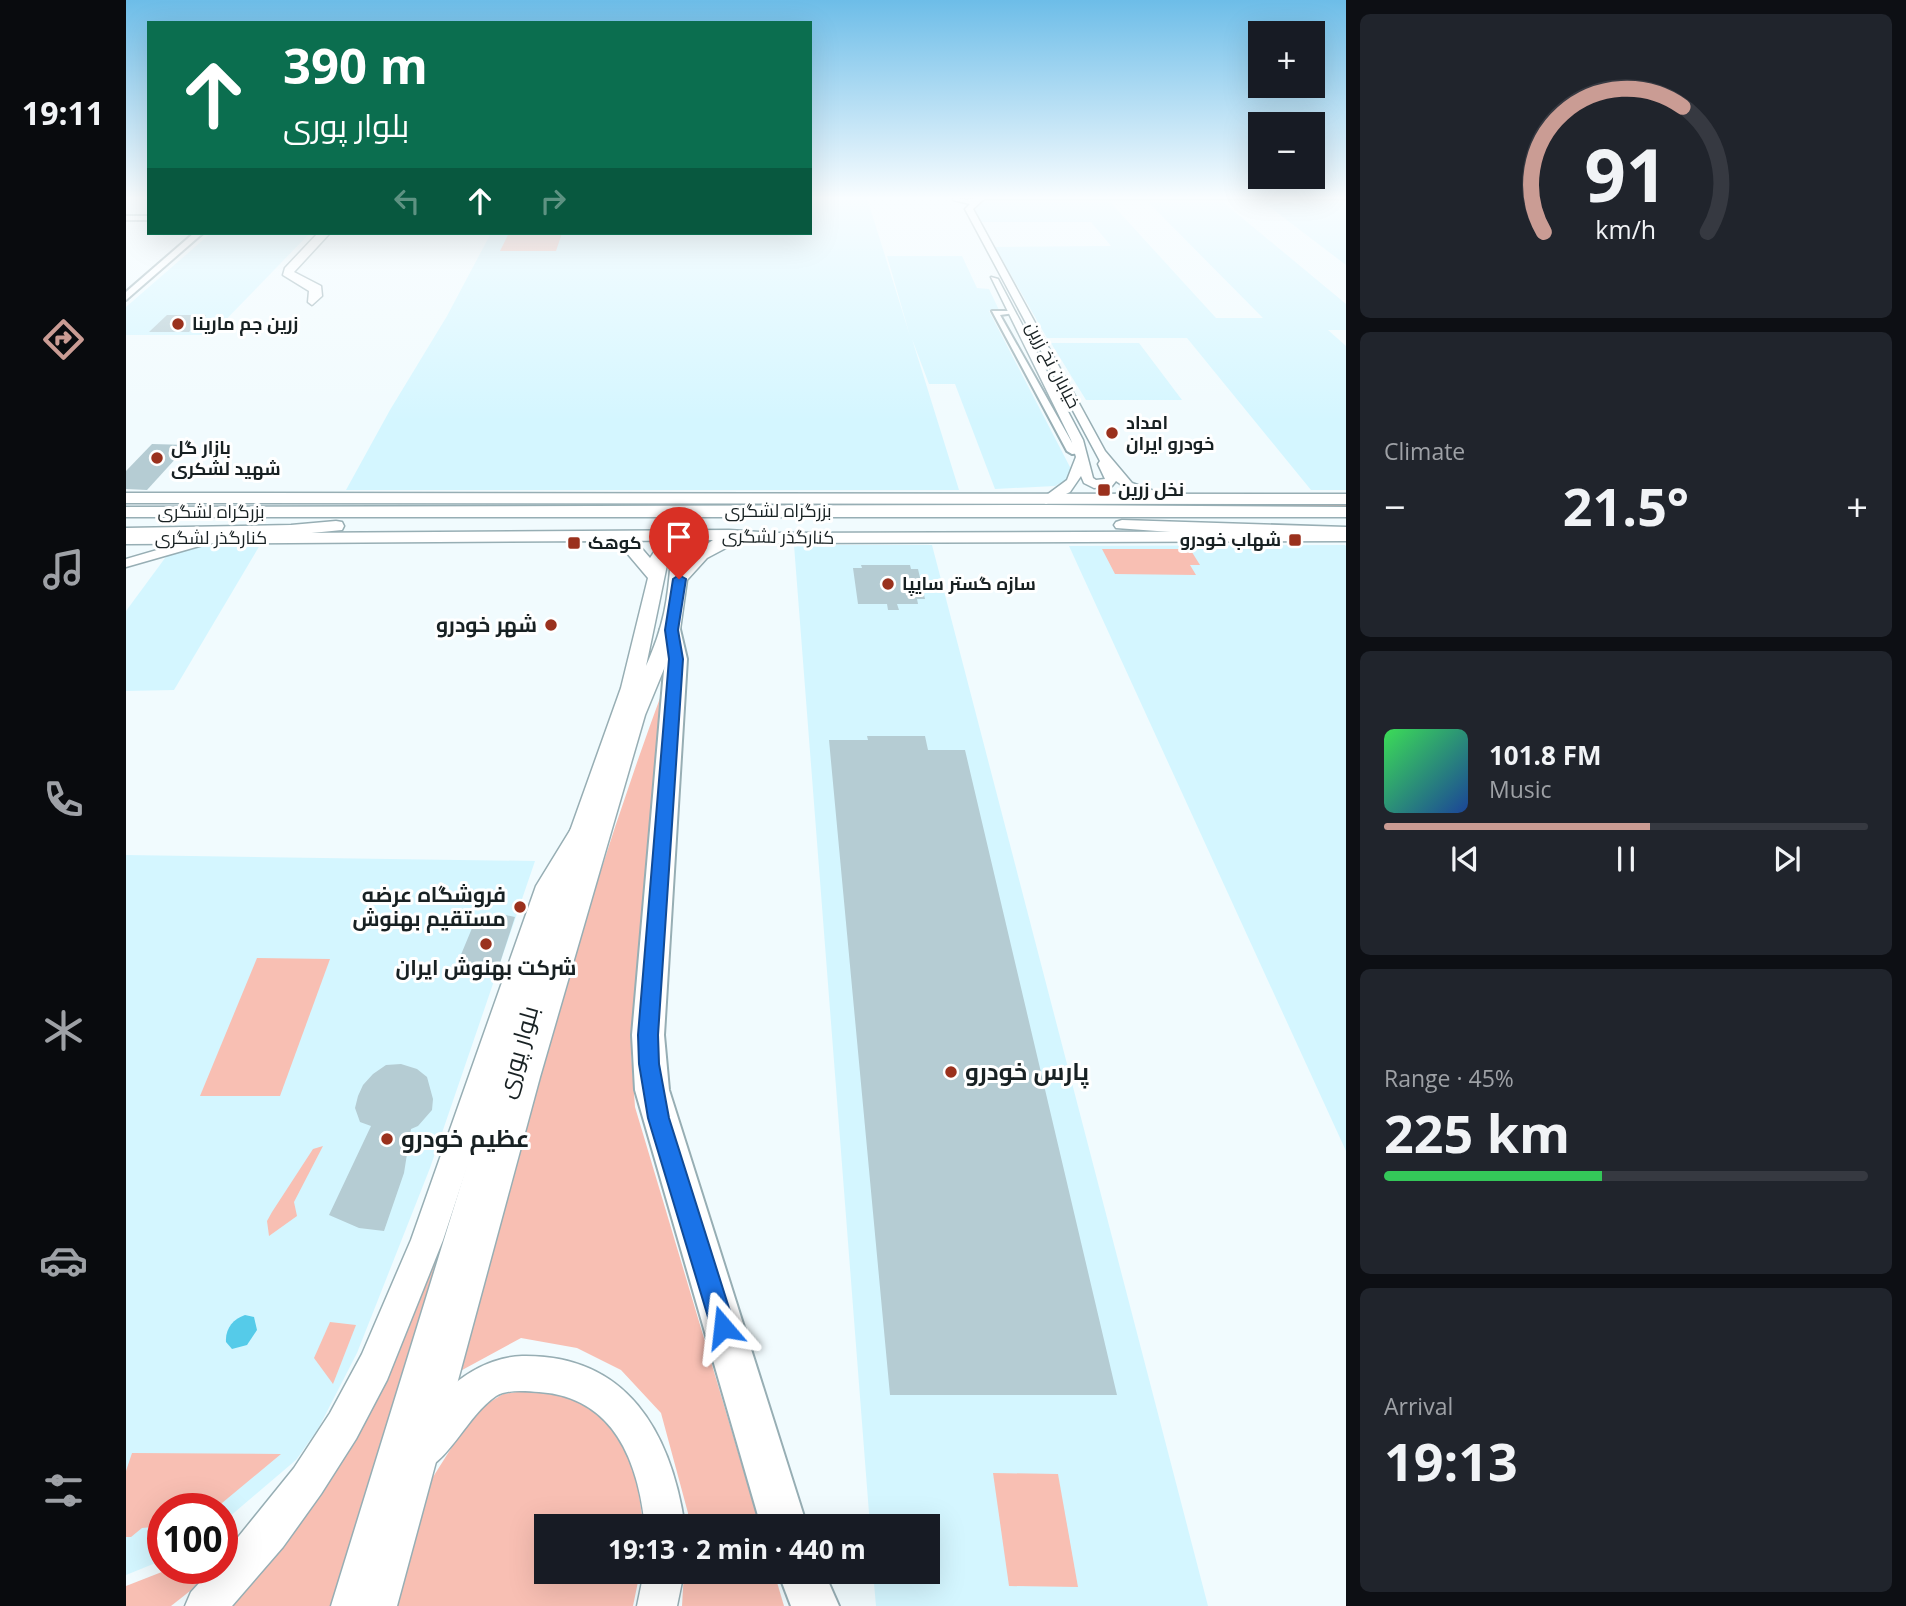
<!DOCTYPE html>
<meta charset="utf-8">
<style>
body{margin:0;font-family:"Open Sans",Cairo,sans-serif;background:#20242c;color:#f1f3f6;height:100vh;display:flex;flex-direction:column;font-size:26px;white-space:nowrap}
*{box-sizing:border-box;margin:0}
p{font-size:23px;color:#9ea1a6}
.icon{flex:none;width:38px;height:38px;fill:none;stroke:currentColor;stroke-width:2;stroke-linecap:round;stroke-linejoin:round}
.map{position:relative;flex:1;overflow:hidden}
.side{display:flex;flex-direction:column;gap:14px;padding:14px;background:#0d0f14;width:560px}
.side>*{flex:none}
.banner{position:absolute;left:21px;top:21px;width:665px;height:214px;border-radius:0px;box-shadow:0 7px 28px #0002;background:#0b6e4f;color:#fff;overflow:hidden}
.controls{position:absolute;left:1122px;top:21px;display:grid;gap:14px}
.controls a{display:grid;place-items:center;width:77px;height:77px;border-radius:0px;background:#171b24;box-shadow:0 7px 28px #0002;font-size:35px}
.speed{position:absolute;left:21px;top:1493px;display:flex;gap:14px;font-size:35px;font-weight:700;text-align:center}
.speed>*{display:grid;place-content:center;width:91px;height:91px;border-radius:50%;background:#171b24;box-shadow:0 7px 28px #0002;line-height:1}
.speed .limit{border:10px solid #d22;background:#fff;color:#111}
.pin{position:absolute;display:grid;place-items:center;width:60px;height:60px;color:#fff;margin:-72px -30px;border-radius:50% 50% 50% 0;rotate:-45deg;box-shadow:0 0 7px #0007}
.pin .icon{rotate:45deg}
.me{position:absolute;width:77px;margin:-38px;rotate:343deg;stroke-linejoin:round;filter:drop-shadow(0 0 5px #0008)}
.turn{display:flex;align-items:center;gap:24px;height:147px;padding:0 21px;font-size:32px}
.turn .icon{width:91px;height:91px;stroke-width:2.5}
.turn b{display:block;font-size:49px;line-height:60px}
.lanes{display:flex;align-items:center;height:66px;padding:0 21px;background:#0003;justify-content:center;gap:35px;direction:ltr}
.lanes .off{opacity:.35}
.big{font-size:52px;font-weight:700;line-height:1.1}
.side .card{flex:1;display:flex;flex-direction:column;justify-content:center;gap:10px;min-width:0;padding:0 24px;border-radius:10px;background:#20242c}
.side .dial{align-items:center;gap:0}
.dial svg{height:182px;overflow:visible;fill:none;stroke:#363941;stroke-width:7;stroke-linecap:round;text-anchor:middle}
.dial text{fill:#f1f3f6;stroke:none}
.song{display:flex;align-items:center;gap:21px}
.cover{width:84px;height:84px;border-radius:10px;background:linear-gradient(135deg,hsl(130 70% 55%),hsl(220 70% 35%))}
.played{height:7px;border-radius:4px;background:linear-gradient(90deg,#ca9c94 55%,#363941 55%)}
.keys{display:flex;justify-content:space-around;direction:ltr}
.heat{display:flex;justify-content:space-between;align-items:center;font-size:38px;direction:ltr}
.charge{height:10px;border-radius:5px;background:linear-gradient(90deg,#34c759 45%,#363941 0)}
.trip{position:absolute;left:408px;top:1514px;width:406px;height:70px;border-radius:0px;background:#171b24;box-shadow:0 7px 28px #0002;font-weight:700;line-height:70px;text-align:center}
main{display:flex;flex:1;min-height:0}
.dock{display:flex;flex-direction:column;width:126px;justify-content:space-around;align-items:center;background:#090b0e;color:#9ea1a6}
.dock .icon{width:49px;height:49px}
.dock .on{color:#ca9c94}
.dock b{font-size:32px;color:#f1f3f6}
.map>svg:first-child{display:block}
</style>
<main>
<nav class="dock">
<b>19:11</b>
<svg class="icon on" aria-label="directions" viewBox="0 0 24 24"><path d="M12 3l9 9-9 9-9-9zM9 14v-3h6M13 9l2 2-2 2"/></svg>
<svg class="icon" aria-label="music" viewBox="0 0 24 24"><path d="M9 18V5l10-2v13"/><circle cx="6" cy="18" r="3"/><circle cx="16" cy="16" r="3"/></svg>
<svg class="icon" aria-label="phone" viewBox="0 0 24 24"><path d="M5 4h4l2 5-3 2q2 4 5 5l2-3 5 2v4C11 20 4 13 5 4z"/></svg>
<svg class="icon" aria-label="climate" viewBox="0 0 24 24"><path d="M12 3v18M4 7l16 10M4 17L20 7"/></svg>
<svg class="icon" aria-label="car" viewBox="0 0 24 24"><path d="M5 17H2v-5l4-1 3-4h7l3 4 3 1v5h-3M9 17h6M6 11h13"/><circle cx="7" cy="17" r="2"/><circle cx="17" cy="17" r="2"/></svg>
<svg class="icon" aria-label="filters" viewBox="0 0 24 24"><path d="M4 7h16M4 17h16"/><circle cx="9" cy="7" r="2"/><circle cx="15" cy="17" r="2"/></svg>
</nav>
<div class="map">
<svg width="1220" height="1606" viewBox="0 0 1220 1606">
<rect width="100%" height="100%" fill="#f1fbfe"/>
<g fill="#d4f6ff">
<path d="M684 196H807L808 198H741L784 336 761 256H836L851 288 863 289 873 310 863 311 945 469 940 480 929 486 869 489 829 384H803L786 339 833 490H220L264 410 321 316 365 233H684Z"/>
<path d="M860 202H984L1090 318H1137L1022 202H1097L1220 304V330H1202L1220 346V490H1185L1061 338H921L869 247 985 246 965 222H855L846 207Z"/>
<path d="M1137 202 1220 203V265Z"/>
<path d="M85 233H184L85 335H0V307Z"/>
<path d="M925 343H1013L1056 400H960Z"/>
<path d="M134 545 48 690 0 691V611L42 554 75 546Z"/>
<path d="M668 545H806L1082 1606H750L747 1572H802V1526H744Z"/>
<path d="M1219 545 1220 546V1151L943 546Z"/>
<path d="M0 855 409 861 304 1168 231 1353 192 1429 170 1460 96 1523V1508H37V1560L0 1575Z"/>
</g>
<g fill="#f8bfb3">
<path d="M383 233H436L430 251H374Z"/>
<path d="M976 549H1064L1074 565H1064L1070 575 989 574Z"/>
<path d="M538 687 505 1052 509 1107 634 1526H561L562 1513 535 1413 495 1370 451 1348 395 1338 327 1375C393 1144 455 912 538 687Z"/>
<path d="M416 927 219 1606H94L192 1494Z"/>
<path d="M131 958 204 959 154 1096H74Z"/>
<path d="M197 1146 168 1202 171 1216 143 1236 141 1221 146 1212 187 1149Z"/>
<path d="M204 1322 230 1325 207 1384 188 1358Z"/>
<path d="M418 1388C430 1390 449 1391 460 1398 507 1427 510 1477 518 1526H420V1572H514L507 1606H266L295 1496 348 1412 377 1394Z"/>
<path d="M6 1453 155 1454 90 1508H37V1526L16 1528 5 1537H0V1471Z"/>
<path d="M867 1473 932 1474 952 1587 883 1586Z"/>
<path d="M46 1568H86L64 1591 45 1606H0V1586Z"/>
<path d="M558 1572H648L658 1606H556Z"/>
</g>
<path fill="#f8af9f" d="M1220 501V506H883L838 503Z"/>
<path fill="#55cbe9" d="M119 1315 128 1317 131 1330 121 1345 106 1349 100 1342C99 1329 107 1319 119 1315Z"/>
<g fill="#b5ccd3">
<path d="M41 315H80L63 332H23Z"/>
<path d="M26 444 62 445 21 490 0 489V471Z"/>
<path d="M735 565H784L785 569H792L799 599H791L792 604H771L773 610H762L761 604H732L727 568H736Z"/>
<path d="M741 736H799L802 750H839L991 1395H764L703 740H742Z"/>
<path d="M375 914 389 917 373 966 358 964 354 972 329 969 349 921 371 924Z"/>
<path d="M275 1064 291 1069 301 1077 307 1099 306 1110 292 1126 285 1129 278 1173 258 1231 233 1228 203 1215 245 1126 234 1122 229 1108 232 1096 237 1085 247 1074 260 1065Z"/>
</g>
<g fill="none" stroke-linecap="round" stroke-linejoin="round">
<g stroke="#97aeb4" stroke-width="4">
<g id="minor">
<rect x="0" y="216" width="23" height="4"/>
<path d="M866 311H885L889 313 874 315 949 448 957 449V453L946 454 941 451Z"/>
</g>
</g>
<g stroke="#97aeb4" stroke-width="3">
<g id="tertiary">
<path d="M826 196 840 200 852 198V196H1220V199H858L847 209 979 451 1006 483 1050 499 1044 503 1006 492 990 481 986 486 968 488 958 483 955 476 944 492 920 504 914 500 941 480 950 457 945 440 865 277 872 279 957 440 967 478 970 480 979 479 972 464 974 461 839 209 844 204 827 200Z"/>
<path d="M192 233H204L168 272 195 286 196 296 186 305 182 302 183 291 157 275 159 268Z"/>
<path d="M86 534 92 538 91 541 0 567V559Z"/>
</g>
</g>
<g stroke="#97aeb4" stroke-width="4">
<path id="secondary" d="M68 233H77L0 300V292Z"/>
</g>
<g stroke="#97aeb4" stroke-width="3">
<g id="primary">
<path d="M0 493 1220 494V504L0 503Z"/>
<path d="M603 530 650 533 1220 531V541L650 543 613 541 581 558 561 580 554 630 519 715 414 1077 271 1606H205L444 831 495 688 522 578 500 552 477 546 475 541 0 544V534ZM587 540 563 556 552 546H532L524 558 512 544 498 541ZM543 555 545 557C542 600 538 626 520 666Z"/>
</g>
</g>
<g stroke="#97aeb4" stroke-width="3">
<g id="trunk">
<path d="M924 505 1220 507V517H0V507Z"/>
<path d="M996 520 1220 527V537L1072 534 990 528 988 525 990 522Z"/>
<path d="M210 521 216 522 218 526 216 530 165 535 0 538V528L165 525Z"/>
<path d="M456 822 464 824 468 831 433 889 317 1240 261 1380 230 1439 195 1494 157 1547 106 1606H59L65 1592 87 1568H96V1557L168 1468 204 1413 236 1354 285 1240 410 886 448 824Z"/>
<path d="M396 1356C501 1354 545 1432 559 1526H519C512 1461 488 1397 413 1392 400 1391 382 1389 370 1396 341 1416 325 1459 295 1472L282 1466 276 1453C296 1406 343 1358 396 1356Z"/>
<path d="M518 1572H558L551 1606H511Z"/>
</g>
</g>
<g stroke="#97aeb4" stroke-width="4">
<g id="motorway">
<path d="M545 623 553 625 561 659 538 1035 543 1090 681 1526H635L509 1090 506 1035 539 659 534 630 537 625Z"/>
<path d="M652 1572H698L713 1606H665Z"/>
</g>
</g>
<use href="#minor" fill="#fff" fill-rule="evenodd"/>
<use href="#tertiary" fill="#fff" fill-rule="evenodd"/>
<use href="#secondary" fill="#fff" fill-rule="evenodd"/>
<use href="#primary" fill="#fff" fill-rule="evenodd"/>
<use href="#trunk" fill="#fff" fill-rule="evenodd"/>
<use href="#motorway" fill="#fff" fill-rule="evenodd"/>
</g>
<linearGradient id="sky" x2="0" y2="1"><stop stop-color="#6dbde8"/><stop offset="0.47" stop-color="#f9fdff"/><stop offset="1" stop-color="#f9fdff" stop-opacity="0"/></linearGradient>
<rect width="1220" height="421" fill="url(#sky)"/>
<path fill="#1a73e8" stroke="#114b97" stroke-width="2" d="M553 575 560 579 552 630 557 659 532 1035 533 1064 543 1118 609 1327 606 1335 597 1339 589 1335 585 1327 522 1118 513 1064 512 1035 543 659 539 630 547 579Z"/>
<g fill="#9a311d" stroke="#fff" stroke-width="2.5">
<circle cx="52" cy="324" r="7"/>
<circle cx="986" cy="433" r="7"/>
<circle cx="31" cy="458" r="7"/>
<rect x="971" y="483" width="14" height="14" rx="3.5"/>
<rect x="1162" y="533" width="14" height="14" rx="3.5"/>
<rect x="441" y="536" width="14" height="14" rx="3.5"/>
<circle cx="762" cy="584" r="7"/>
<circle cx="425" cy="625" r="7"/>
<circle cx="394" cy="907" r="7"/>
<circle cx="360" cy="944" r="7"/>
<circle cx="825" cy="1072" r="7"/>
<circle cx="261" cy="1139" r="7"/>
</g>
<g text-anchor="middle" stroke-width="6" stroke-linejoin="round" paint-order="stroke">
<g font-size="18" font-weight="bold" fill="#182123" stroke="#fff" text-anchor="start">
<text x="66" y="330">زرین جم مارینا</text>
<text x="1000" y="429">امداد<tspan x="1000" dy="21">خودرو ایران</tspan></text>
<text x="45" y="454">بازار گل<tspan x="45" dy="21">شهید لشکری</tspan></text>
<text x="992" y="496">نخل زرین</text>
<text x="1155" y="546" text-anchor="end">شهاب خودرو</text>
<text x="462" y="549">کوهک</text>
<text x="776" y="590">سازه گستر سایپا</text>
</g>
<g font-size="18" fill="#182123" stroke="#fff">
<text transform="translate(927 365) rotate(62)" y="6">خیابان نخ زرین</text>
<text x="652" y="517">بزرگراه لشگری</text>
<text x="85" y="518">بزرگراه لشگری</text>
<text transform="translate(652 537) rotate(1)" y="6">کنارگذر لشگری</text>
<text x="85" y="544">کنارگذر لشگری</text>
</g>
<g font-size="21" font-weight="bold" fill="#182123" stroke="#fff" text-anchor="end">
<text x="411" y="632">شهر خودرو</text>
<text x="380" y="902">فروشگاه عرضه<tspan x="380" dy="24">مستقیم بهنوش</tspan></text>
<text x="360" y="975" text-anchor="middle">شرکت بهنوش ایران</text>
</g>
<g font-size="24" fill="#182123" stroke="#fff">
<text transform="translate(392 1052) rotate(-74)" y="8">بلوار پوری</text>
</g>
<g font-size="24" font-weight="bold" fill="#182123" stroke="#fff" text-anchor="start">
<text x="839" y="1080">پارس خودرو</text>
<text x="275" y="1147">عظیم خودرو</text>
</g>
</g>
</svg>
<div class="controls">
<a>+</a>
<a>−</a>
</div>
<div class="speed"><div class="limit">100</div></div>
<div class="pin" style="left:553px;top:579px;background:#d93025"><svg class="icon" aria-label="arrive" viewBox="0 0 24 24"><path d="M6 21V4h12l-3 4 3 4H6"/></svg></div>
<svg class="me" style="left:597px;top:1327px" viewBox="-20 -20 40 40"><path d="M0-17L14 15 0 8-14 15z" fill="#1a73e8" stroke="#fff" stroke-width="4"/></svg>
<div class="trip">19:13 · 2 min · 440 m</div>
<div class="banner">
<div class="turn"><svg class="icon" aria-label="ahead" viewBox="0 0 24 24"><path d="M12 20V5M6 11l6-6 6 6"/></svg><div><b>390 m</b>بلوار پوری</div></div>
<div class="lanes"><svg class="icon off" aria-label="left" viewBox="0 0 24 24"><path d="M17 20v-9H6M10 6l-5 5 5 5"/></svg><svg class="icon" aria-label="ahead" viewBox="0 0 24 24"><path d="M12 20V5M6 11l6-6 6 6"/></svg><svg class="icon off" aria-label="right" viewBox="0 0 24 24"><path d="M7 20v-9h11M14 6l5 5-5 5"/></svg></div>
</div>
</div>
<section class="side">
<div class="card dial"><svg viewBox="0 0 100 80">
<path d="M14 69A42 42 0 1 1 86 69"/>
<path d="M14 69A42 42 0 0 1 75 14" stroke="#ca9c94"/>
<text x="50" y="56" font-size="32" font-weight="700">91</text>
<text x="50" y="72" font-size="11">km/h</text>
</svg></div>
<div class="card"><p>Climate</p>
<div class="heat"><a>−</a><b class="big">21.5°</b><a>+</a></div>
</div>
<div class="card">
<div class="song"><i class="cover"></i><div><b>101.8 FM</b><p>Music</p></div></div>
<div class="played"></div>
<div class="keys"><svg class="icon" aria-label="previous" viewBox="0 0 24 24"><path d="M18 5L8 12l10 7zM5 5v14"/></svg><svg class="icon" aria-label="pause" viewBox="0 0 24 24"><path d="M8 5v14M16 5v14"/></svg><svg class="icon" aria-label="next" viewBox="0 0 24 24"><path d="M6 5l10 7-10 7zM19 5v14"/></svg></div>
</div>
<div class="card"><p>Range · 45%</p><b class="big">225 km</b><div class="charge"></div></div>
<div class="card"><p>Arrival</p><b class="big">19:13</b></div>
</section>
</main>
